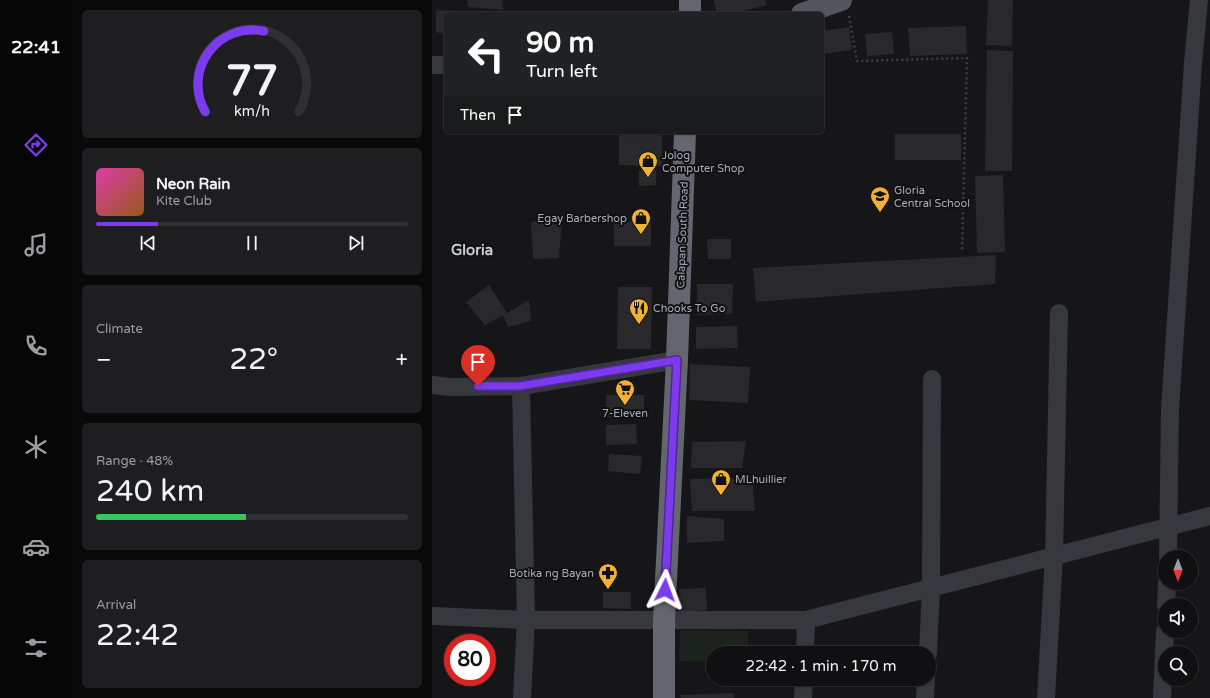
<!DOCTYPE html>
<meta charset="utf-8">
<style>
body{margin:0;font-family:"Varela Round",sans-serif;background:#1e1e20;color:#f1f3f6;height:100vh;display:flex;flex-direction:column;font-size:15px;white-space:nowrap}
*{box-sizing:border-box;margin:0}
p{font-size:13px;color:#9c9d9f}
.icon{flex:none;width:22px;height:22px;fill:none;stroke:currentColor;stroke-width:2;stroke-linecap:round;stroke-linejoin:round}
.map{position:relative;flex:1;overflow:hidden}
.drawer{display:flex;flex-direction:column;gap:10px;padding:10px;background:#09090a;width:360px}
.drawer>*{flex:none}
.guide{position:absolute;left:12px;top:12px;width:380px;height:122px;border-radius:6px;box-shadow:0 1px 3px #0004,0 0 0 1px #303032;background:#202124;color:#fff;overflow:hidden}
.needle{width:26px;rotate:180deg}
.buttons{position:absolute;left:726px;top:550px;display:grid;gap:8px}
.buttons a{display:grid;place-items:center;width:40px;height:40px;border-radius:50%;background:#101012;box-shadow:0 1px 3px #0004,0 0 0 1px #303032;font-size:20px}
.speed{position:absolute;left:12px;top:634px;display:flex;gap:8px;font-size:20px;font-weight:700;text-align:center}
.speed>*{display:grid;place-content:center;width:52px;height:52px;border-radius:50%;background:#101012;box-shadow:0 1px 3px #0004,0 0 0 1px #303032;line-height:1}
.speed .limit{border:6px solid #d22;background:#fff;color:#111}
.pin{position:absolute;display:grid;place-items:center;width:34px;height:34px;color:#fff;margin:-41px -17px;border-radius:50% 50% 50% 0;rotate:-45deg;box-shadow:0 0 4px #0007}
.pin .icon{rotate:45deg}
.me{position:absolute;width:44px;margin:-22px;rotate:3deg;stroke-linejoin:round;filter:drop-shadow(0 0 3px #0008)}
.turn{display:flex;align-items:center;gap:14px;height:84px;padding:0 16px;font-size:18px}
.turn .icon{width:52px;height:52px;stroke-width:2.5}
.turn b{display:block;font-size:28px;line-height:34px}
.then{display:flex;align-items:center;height:38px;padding:0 16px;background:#0003;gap:8px;font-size:15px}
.big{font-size:30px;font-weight:600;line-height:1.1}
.drawer .tile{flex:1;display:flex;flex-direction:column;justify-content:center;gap:6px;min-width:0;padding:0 14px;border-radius:6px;background:#1e1e20}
.drawer .dial{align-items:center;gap:0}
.dial svg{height:104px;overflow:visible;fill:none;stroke:#303032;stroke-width:7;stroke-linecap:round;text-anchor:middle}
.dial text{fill:#f1f3f6;stroke:none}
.song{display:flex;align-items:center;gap:12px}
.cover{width:48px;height:48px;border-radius:6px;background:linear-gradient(135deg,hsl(320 70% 55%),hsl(30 70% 35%))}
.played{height:4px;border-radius:2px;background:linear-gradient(90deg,#7c3aed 20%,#303032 20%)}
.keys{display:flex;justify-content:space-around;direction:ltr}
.heat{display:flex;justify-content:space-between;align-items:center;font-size:22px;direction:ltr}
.charge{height:6px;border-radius:3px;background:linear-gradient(90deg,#34c759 48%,#303032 0)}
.trip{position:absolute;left:274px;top:646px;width:230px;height:40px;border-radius:20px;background:#101012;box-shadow:0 1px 3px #0004,0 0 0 1px #303032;font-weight:600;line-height:40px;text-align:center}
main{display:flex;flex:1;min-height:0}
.menu{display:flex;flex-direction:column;width:72px;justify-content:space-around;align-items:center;background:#060607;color:#9c9d9f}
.menu .icon{width:28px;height:28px}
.menu .on{color:#7c3aed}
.menu b{font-size:18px;color:#f1f3f6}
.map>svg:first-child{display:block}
</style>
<main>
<nav class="menu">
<b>22:41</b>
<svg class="icon on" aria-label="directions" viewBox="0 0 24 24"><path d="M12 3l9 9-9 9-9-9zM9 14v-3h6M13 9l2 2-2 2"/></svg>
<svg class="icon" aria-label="music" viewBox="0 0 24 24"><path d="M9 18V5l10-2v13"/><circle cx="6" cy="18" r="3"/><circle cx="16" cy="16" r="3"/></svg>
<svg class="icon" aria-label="phone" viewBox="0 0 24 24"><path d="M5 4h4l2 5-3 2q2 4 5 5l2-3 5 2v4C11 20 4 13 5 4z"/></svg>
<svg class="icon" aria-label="climate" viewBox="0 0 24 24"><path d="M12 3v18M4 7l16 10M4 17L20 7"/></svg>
<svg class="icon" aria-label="car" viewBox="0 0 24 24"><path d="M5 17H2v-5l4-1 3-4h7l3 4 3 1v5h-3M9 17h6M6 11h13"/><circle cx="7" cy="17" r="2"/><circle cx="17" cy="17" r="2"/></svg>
<svg class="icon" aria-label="filters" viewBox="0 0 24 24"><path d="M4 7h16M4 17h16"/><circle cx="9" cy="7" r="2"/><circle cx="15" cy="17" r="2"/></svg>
</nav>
<section class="drawer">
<div class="tile dial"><svg viewBox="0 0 100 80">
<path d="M14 69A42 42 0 1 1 86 69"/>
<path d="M14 69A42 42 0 0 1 59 7" stroke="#7c3aed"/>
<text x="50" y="56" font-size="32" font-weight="700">77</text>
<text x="50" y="72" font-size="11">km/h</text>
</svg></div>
<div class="tile">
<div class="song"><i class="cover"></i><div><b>Neon Rain</b><p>Kite Club</p></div></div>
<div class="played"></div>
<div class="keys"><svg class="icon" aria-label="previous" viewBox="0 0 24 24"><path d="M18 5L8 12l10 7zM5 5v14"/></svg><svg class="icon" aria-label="pause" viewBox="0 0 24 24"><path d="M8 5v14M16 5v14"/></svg><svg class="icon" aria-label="next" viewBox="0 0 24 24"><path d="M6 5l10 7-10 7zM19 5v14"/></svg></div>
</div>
<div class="tile"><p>Climate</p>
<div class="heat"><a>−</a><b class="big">22°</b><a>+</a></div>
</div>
<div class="tile"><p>Range · 48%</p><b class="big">240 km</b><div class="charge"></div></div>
<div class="tile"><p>Arrival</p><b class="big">22:42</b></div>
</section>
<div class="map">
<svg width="778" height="698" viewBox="0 0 778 698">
<rect width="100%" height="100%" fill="#161618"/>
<path fill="#1c231d" d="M248 630 316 631V653H281V662L247 661Z"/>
<g fill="#29292c">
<path d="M35 0H70L71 10 36 7Z"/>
<path d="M282 0H333L335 5 300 14H285Z"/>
<path d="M556 0H581L580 46 554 45Z"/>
<path d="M4 10 25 11 26 14H14V35L4 32Z"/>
<path d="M534 26 535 54 478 56 476 28Z"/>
<path d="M417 27 420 50 390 54V31Z"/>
<path d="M460 32 462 54 435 56 433 34Z"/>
<path d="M555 50 581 51 580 171H553Z"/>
<path d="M187 132H230V166L187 165Z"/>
<rect x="463" y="134" width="66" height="26"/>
<path d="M207 170H224V185L207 186Z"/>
<path d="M571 175 573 252 545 253 543 176Z"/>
<path d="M130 218 127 258 101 259 99 222Z"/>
<rect x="182" y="222" width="37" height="24"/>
<path d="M275 239H299V259H276Z"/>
<path d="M564 255 563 284 324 302 321 268Z"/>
<path d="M265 284H301L300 314 265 315Z"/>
<path d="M57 285 75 313 97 300 99 321 76 327 71 315 53 325 34 302Z"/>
<path d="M186 287H220L219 349H185Z"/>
<path d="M305 326 306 348 264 349V327Z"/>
<path d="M258 364 318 367 316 403 257 400Z"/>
<path d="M174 395H212V416L174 417Z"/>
<path d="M204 424 205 444 174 445V425Z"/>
<path d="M314 441 310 468H259L260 442Z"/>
<path d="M177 454 210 456 208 474 176 471Z"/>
<path d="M320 478 323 511H260L258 479Z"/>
<path d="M255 516 292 519V541L255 543Z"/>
<path d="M274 588 275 610 248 612 247 589Z"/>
<path d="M171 592H199V609L171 608Z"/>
<path d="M302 693V698H249L248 695Z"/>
</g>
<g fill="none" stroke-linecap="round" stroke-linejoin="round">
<path stroke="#3d3f44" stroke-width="2.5" stroke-dasharray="2 3" stroke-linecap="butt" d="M417 16 425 61 535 58 530 250"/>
<g stroke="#37383d" stroke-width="18">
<path d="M0 65H14"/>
<path d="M0 385 17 387 89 386 245 360"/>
<path d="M89 386 94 620 90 698"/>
<path d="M736 557 738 409 761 63 767 0"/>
<path d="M734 605 735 583"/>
<path d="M0 616 94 620H374L778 516"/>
<path d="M373 653 374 620"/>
<path d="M496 653 499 588 500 379"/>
<path d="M371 698 372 679"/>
<path d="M493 698 494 679"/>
<path d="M614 698 622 556 627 313"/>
<path d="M730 698 733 631"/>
</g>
<path stroke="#53555c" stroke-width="22" d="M370 14 409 0"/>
<g stroke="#63666e" stroke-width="22">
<path d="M258 14V0"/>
<path d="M232 698V620L245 360 253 132"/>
</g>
</g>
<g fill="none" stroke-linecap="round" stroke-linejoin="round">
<g stroke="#51269a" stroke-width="10">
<path id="route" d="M46 386H88L245 360 233 590"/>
</g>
<use href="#route" stroke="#7c3aed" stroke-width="7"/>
</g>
<defs>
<g id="shop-pin" transform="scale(1)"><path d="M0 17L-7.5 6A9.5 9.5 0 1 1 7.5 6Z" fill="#f2b134" stroke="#111113"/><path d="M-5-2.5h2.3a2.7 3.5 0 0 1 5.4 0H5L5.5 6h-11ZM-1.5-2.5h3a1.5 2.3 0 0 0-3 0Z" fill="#111"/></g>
<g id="school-pin" transform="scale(1)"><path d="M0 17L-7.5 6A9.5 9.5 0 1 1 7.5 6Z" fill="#f2b134" stroke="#111113"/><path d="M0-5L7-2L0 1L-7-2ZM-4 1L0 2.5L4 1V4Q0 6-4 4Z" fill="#111"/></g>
<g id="restaurant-pin" transform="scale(1)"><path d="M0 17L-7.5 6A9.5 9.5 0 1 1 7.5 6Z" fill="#f2b134" stroke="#111113"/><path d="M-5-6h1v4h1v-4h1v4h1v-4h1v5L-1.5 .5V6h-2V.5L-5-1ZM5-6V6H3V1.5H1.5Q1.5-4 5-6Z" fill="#111"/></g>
<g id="supermarket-pin" transform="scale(1)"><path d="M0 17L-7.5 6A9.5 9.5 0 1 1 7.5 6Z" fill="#f2b134" stroke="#111113"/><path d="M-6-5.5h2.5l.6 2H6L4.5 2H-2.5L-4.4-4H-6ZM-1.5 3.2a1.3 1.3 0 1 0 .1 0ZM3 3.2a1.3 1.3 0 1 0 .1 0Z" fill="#111"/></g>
<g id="pharmacy-pin" transform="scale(1)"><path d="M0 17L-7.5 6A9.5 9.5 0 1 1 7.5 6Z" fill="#f2b134" stroke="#111113"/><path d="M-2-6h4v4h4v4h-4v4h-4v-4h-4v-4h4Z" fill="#111"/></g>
</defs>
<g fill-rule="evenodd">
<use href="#shop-pin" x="216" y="161"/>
<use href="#school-pin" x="448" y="196"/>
<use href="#shop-pin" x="209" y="218"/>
<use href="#restaurant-pin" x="207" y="308"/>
<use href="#supermarket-pin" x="193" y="389"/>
<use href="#shop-pin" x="289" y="479"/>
<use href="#pharmacy-pin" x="176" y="573"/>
</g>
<g text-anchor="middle" stroke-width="4" stroke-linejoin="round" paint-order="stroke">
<g font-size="11" fill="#a8adb8" stroke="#111113" text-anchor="start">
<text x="230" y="159">Jolog<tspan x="230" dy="13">Computer Shop</tspan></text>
<text x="462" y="194">Gloria<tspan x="462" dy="13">Central School</tspan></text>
<text x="195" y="222" text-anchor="end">Egay Barbershop</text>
<text x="221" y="312">Chooks To Go</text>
<text x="193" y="417" text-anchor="middle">7-Eleven</text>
<text x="303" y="483">MLhuillier</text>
<text x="162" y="577" text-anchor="end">Botika ng Bayan</text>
</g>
<g font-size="11" fill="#a8adb8" stroke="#111113">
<text transform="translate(250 235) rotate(-88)" y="4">Calapan South Road</text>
</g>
<g font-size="15" font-weight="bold" fill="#c9ccd4" stroke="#111113">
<text x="40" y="255">Gloria</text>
</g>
</g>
</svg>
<div class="buttons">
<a><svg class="needle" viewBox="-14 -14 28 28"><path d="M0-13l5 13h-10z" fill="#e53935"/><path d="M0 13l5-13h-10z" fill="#9c9d9f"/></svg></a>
<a><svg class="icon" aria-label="sound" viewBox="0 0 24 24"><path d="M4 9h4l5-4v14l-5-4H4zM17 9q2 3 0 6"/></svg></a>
<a><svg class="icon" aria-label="search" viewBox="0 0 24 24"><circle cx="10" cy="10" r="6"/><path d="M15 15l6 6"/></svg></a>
</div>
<div class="speed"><div class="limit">80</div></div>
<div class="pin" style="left:46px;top:386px;background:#d93025"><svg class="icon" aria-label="arrive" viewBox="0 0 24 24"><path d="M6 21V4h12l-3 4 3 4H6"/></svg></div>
<svg class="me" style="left:233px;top:590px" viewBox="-20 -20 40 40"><path d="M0-17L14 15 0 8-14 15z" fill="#7c3aed" stroke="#fff" stroke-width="4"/></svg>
<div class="trip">22:42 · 1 min · 170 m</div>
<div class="guide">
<div class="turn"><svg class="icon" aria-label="left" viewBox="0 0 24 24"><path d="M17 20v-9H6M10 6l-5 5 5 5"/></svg><div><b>90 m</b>Turn left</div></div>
<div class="then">Then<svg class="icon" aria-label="arrive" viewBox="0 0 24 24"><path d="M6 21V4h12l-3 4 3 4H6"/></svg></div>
</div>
</div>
</main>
